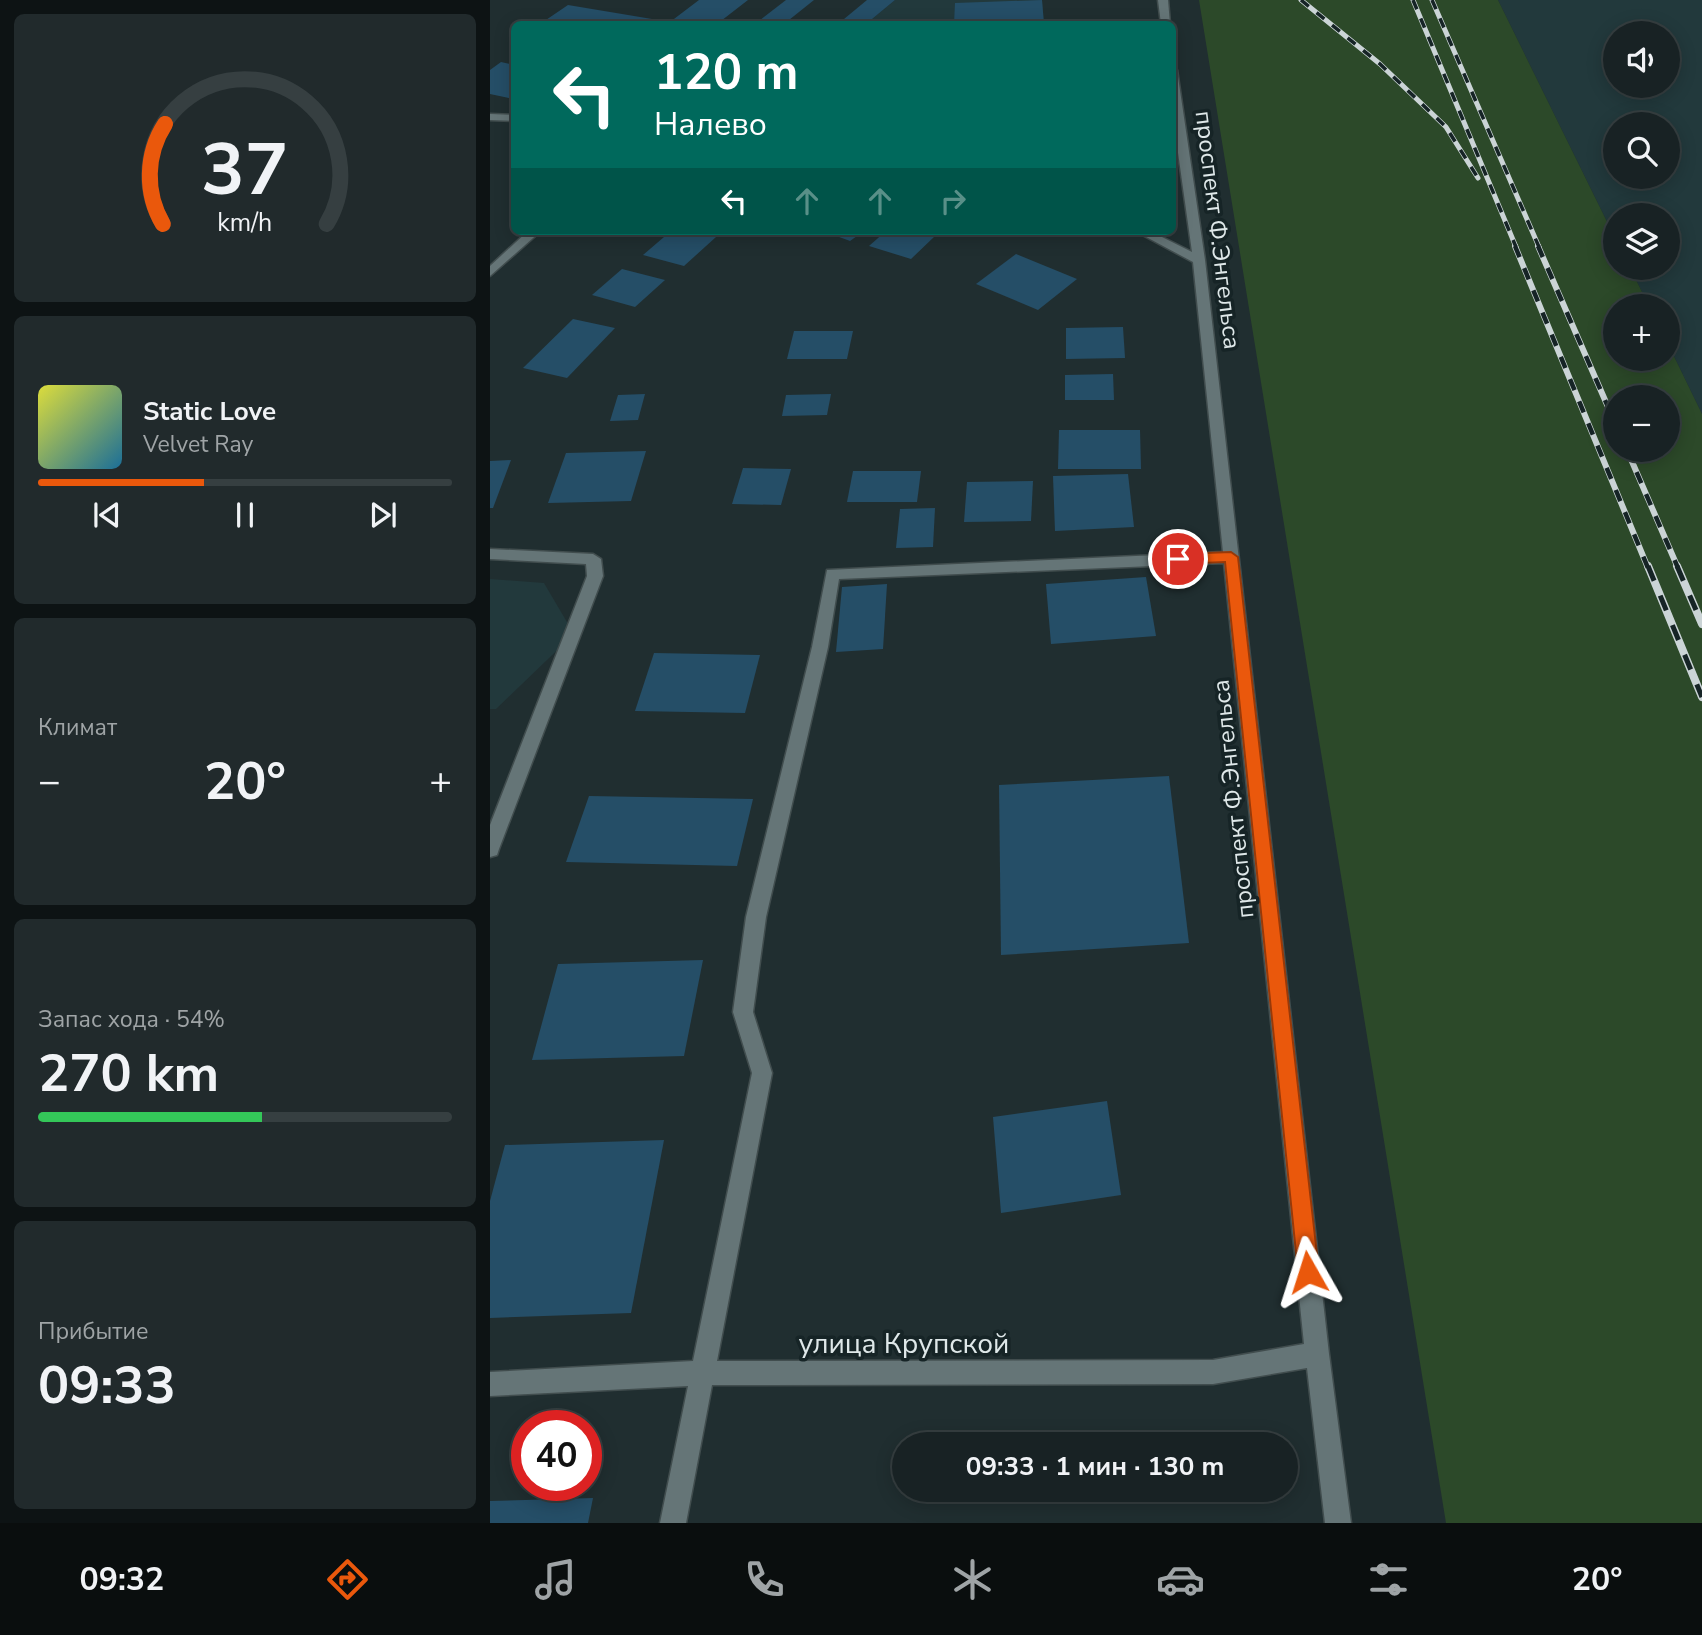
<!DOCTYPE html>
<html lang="ru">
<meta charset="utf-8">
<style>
body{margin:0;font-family:"Nunito Sans",sans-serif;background:#212a2c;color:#f1f3f6;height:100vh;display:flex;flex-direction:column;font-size:26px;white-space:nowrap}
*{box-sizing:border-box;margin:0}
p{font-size:23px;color:#9fa4a6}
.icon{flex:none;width:38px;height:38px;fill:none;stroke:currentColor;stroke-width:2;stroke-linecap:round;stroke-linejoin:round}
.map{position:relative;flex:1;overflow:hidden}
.panel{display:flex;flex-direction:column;gap:14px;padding:14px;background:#0d1314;width:490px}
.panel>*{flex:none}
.top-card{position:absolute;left:21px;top:21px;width:665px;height:214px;border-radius:10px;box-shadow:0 4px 18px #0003,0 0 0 2px #363f41;background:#00695c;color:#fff;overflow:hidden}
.buttons{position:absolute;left:1113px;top:21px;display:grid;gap:14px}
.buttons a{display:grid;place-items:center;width:77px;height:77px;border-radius:50%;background:#182224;box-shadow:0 4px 18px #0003,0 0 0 2px #363f41;font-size:35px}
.speed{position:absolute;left:21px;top:1410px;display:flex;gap:14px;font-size:35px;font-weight:700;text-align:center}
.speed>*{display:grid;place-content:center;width:91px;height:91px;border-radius:50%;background:#182224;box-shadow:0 4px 18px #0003,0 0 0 2px #363f41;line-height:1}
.speed .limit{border:10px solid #d22;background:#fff;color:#111}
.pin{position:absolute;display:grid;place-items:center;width:60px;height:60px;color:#fff;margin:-30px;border:4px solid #fff;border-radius:50%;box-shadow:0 2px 7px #0007}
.me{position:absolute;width:77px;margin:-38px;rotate:354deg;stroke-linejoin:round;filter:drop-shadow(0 0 5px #0008)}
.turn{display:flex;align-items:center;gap:24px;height:147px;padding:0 28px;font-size:32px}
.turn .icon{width:91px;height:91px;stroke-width:2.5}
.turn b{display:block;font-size:49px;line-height:60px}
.lanes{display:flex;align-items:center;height:66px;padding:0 28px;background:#0003;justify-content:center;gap:35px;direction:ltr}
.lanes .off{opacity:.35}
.big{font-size:52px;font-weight:700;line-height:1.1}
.panel .card{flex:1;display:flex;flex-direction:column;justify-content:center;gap:10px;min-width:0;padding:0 24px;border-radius:10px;background:#212a2c}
.panel .dial{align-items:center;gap:0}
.dial svg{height:182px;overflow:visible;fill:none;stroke:#363f41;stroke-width:7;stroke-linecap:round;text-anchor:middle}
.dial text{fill:#f1f3f6;stroke:none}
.song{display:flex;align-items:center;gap:21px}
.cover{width:84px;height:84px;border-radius:10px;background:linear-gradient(135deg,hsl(60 70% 55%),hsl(200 70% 35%))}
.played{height:7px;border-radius:4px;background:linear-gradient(90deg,#ea580c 40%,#363f41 40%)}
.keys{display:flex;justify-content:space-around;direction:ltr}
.heat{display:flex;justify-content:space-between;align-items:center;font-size:38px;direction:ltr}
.charge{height:10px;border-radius:5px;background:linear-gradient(90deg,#34c759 54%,#363f41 0)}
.trip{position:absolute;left:402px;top:1432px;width:406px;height:70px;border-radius:35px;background:#182224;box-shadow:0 4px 18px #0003,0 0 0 2px #363f41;font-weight:700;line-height:70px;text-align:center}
.dock{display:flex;height:112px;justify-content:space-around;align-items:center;background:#0a0e0e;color:#9fa4a6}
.dock .icon{width:49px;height:49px}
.dock .current{color:#ea580c}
.dock b{font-size:32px;color:#f1f3f6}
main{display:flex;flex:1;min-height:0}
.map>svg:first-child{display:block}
</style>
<main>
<section class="panel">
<div class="card dial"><svg viewBox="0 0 100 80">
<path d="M14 69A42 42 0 1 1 86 69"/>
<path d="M14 69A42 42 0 0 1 15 25" stroke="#ea580c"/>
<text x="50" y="56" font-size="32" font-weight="700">37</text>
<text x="50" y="72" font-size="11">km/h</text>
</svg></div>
<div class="card">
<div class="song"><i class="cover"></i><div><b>Static Love</b><p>Velvet Ray</p></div></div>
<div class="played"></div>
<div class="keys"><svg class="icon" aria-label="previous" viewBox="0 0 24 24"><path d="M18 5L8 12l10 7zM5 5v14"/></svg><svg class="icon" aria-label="pause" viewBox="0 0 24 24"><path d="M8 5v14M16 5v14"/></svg><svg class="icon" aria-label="next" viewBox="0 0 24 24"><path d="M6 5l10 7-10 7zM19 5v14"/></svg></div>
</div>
<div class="card"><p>Климат</p>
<div class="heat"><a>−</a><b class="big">20°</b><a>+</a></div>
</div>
<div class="card"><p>Запас хода · 54%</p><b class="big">270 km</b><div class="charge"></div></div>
<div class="card"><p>Прибытие</p><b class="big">09:33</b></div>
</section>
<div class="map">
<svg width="1212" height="1523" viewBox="0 0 1212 1523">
<rect width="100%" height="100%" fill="#202e30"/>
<g fill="#22393c" fill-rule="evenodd">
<path d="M405 0H552L554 24H376Z"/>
<path d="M1008 0H1212V414L1178 344V306H1159L1140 268H1178V215H1125V238ZM1125 33H1178V86H1125ZM1125 124H1178V177H1125Z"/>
<path d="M0 579 54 583 84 634 6 709H0Z"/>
</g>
<path fill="#2c4929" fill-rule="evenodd" d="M709 0H1008L1125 238V268H1140L1159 306H1125V359H1178V344L1212 414V1523H956ZM1125 397H1178V450H1125Z"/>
<g fill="#254e67">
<path d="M209 0H258L227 24H50L78 5 180 22Z"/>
<path d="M296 0H324L294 24H265Z"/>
<path d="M377 0H405L376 24H348Z"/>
<path d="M552 0 554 24H464L465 3Z"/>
<path d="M11 62 24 65V99L0 94V70Z"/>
<path d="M181 231H201L226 237 194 266 153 255Z"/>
<path d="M333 231H374L360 241Z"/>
<path d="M396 231H427L445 236 421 259 379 246Z"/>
<path d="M526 254 587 279 548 310 486 284Z"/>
<path d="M132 269 175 280 145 307 102 295Z"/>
<path d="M83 319 125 328 77 378 33 368Z"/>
<path d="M633 327 635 358 576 359V328Z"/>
<path d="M304 331H363L357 359H297Z"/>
<path d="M623 374 624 400H575V375Z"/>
<path d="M155 394 148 420 120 421 128 395Z"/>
<path d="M341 394 337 415 292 416 296 395Z"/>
<path d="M569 430H650L651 469H568Z"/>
<path d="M156 451 141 501 58 503 76 453Z"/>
<path d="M21 460 3 508H0V461Z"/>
<path d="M253 468 301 469 291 505 242 504Z"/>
<path d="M363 471H431L427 502H357Z"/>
<path d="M638 474 644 527 565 531 563 476Z"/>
<path d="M543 481 541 521 474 522 477 482Z"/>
<path d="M445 508 443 547 406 548 410 509Z"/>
<path d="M656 577 666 636 561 644 556 584Z"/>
<path d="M397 584 393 649 346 652 352 587Z"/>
<path d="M164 653 270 655 255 713 145 711Z"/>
<path d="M679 776 699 943 511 955 509 785Z"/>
<path d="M99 796 263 799 247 866 76 862Z"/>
<path d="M213 960 194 1056 42 1060 68 964Z"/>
<path d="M617 1101 631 1195 511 1213 503 1117Z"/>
<path d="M174 1140 141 1313 0 1318V1201L15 1145Z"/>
<path d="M103 1498 98 1523H0V1501Z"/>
</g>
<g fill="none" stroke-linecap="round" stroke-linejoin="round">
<g stroke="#414d4e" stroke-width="3">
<g id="minor">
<path d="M668 0H678L680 24H671Z"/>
<path d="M682 67 687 70 715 260 839 1354 861 1523H835L817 1368 723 1384 222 1385 196 1523H170L198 1386 0 1396V1372L203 1361 262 1073 243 1012 256 917 322 647 337 570 733 552 703 262 645 231H660L702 252 682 110ZM734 563 814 1344 723 1360 227 1361 282 1073 263 1012 276 917 338 647 349 579Z"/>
<path d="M0 114 24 115V121L0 120Z"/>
<path d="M38 231H51L0 276V266Z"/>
<path d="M0 549 103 554 111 559 113 576 9 849 7 855 0 857V825L97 576 96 564 0 559Z"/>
</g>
</g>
<use href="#minor" fill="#657577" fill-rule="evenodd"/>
<g stroke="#cbd4d6" stroke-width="5">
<g id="rail-far2">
<path d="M811 0 890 64 956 127 988 178"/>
<path d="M923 0 1026 247"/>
<path d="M942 0 1049 247"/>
</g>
</g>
<g stroke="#cbd4d6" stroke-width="6">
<g id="rail-far1">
<path d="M1025 246 1158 568"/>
<path d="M1048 246 1125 423"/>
<path d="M1137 450 1188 568"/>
</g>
</g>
<g stroke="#cbd4d6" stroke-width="8">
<g id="rail">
<path d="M1158 566 1212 697"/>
<path d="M1187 566 1212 624"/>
</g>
</g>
<use href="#rail-far2" stroke="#162426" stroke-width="3.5" stroke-dasharray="10" stroke-linecap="butt"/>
<use href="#rail-far1" stroke="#162426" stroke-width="4.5" stroke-dasharray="12" stroke-linecap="butt"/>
<use href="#rail" stroke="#162426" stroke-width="5" stroke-dasharray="16" stroke-linecap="butt"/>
</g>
<path fill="#ea580c" stroke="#983908" stroke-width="2" d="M741 552 748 557 829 1272 826 1279 818 1282 811 1279 808 1272 735 562 688 564 681 559 688 554Z"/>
<g text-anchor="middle" stroke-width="7" stroke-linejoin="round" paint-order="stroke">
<g font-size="24" fill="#dfe8e9" stroke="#162426">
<text transform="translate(728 230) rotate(83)" y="8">проспект Ф.Энгельса</text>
<text transform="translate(743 799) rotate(-96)" y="8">проспект Ф.Энгельса</text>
</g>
<g font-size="28" fill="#dfe8e9" stroke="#162426">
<text x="414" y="1353">улица Крупской</text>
</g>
</g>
</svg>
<div class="buttons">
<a><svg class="icon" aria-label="sound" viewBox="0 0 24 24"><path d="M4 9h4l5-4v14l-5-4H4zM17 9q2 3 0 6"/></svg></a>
<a><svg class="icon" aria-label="search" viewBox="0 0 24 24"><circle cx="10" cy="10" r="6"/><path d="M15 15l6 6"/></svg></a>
<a><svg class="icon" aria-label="layers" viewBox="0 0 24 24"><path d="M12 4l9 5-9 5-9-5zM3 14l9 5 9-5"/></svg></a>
<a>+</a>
<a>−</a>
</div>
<div class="speed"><div class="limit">40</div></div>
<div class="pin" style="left:688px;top:559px;background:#d93025"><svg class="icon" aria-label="arrive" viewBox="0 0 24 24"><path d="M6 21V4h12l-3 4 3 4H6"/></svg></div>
<svg class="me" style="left:818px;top:1272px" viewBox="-20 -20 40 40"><path d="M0-17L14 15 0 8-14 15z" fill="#ea580c" stroke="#fff" stroke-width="4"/></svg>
<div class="trip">09:33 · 1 мин · 130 m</div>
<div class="top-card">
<div class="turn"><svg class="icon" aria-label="left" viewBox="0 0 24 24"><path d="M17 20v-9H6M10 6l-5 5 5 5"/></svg><div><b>120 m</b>Налево</div></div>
<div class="lanes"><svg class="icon" aria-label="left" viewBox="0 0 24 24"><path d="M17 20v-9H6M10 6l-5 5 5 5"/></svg><svg class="icon off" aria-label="ahead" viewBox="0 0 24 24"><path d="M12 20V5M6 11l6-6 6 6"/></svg><svg class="icon off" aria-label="ahead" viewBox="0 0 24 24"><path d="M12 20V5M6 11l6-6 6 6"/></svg><svg class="icon off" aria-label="right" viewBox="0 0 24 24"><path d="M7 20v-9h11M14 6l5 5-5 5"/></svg></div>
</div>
</div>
</main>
<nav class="dock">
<b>09:32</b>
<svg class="icon current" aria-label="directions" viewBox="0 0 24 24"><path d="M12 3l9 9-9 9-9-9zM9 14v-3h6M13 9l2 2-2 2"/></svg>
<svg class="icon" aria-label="music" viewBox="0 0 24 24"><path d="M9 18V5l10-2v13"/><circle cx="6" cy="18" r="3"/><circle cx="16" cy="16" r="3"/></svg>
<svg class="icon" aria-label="phone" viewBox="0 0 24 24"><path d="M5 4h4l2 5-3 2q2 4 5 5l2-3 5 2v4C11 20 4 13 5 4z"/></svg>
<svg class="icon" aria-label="climate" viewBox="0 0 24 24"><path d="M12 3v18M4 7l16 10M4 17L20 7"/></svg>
<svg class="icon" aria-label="car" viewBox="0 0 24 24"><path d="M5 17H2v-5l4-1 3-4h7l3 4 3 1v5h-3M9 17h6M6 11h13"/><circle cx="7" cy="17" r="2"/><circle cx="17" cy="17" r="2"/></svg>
<svg class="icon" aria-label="filters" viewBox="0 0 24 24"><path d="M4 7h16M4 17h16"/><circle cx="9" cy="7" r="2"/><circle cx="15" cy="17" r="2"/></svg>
<b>20°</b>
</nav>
